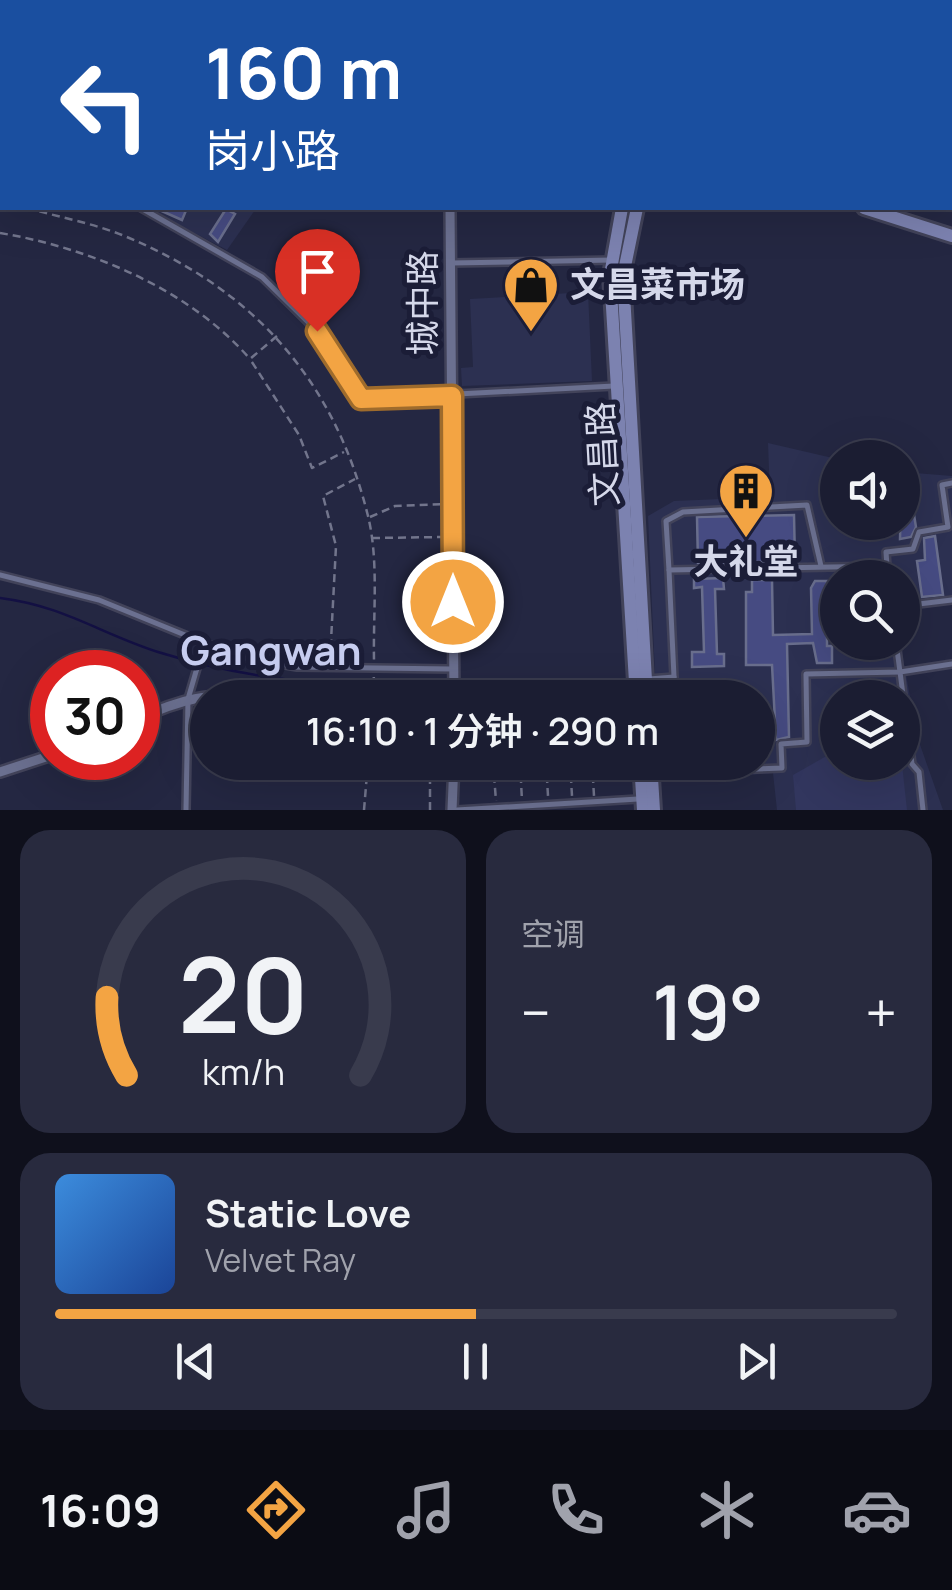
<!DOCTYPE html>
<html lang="zh">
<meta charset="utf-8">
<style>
body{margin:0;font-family:Manrope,"Noto Sans SC",sans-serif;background:#282a3e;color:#f1f3f6;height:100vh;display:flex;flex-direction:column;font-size:38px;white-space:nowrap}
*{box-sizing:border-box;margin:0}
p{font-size:32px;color:#a0a2ac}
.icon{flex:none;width:55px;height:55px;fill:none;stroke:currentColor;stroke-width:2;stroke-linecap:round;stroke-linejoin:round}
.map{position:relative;height:810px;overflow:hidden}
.panel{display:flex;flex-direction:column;gap:20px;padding:20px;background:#0f101c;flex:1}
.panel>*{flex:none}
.guide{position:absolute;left:0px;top:0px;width:952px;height:210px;box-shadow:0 10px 40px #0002,0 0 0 2px #393b4d;background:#1a4fa0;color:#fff;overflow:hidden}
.tools{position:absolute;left:820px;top:440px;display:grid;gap:20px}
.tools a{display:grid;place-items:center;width:100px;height:100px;border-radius:50%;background:#1b1d32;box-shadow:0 10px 40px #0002,0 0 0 2px #393b4d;font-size:50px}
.speed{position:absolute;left:30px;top:650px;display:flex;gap:20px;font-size:50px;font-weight:700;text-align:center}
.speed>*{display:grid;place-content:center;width:130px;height:130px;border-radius:50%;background:#1b1d32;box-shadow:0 10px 40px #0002,0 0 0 2px #393b4d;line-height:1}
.speed .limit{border:15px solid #d22;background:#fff;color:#111}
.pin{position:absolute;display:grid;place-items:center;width:85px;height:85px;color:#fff;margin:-102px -42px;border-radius:50% 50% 50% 0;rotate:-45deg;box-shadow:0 0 10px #0007}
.pin .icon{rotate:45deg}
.me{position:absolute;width:110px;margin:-55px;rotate:0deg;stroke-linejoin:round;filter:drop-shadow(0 0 8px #0008)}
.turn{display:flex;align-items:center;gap:35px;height:210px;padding:0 40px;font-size:45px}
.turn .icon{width:130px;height:130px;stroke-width:2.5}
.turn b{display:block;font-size:70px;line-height:85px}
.big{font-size:75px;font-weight:600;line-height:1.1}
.panel .card{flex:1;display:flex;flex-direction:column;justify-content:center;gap:15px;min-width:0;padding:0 35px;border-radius:30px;background:#282a3e}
.panel .dial{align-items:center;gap:0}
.dial svg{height:260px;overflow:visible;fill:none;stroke:#393b4d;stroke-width:7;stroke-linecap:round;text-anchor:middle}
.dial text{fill:#f1f3f6;stroke:none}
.song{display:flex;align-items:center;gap:30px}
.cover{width:120px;height:120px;border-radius:15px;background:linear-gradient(135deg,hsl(210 70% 55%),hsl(220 70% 35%))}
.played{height:10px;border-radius:5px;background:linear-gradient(90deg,#f3a443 50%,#393b4d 50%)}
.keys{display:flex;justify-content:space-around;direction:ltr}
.heat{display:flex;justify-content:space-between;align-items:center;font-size:55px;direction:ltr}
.panel .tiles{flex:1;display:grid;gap:20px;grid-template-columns:1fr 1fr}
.card:last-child{grid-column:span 2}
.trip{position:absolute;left:190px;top:680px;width:585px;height:100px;border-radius:50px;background:#1b1d32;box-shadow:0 10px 40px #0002,0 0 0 2px #393b4d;font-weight:600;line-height:100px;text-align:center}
.dock{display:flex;height:160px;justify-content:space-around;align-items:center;background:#0b0c14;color:#a0a2ac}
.dock .icon{width:70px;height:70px}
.dock .current{color:#f3a443}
.dock b{font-size:45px;color:#f1f3f6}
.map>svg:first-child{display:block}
</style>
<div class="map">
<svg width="952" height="810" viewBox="0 0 952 810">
<rect width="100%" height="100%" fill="#242742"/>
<g fill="#2c3051" fill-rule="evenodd">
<path d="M147 208H251L255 210 227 250Z"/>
<path d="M588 292 592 381 462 386 461 368 473 367 470 299Z"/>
<path d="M768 443 837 459 838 522H902L903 472 952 476V595L903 601 902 578H838V642L900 643 918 739 943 810H777L773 773 660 782 659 763 758 762V698L656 697 648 516 674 501 770 497ZM838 698H902V762H838Z"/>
</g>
<path fill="#32365e" d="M837 750 838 762 902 764 907 810H796L793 775Z"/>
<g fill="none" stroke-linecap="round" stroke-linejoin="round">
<path stroke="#131043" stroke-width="2.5" d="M0 598C64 606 99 633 158 652 248 680 335 687 429 688"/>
</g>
<g fill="#464b82" stroke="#696e8d" stroke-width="2.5">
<path d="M155 208H187L182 220Z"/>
<path d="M226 209 235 214 218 242 210 234Z"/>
<path d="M902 466H906L916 527 911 537 900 539Z"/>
<path d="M794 515 795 561 698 563 697 517Z"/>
<path d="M935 536 943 595 922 597 917 561 925 560 924 538Z"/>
<path d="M723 578 724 589H715L717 654H724V666L692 667V652H704L702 587 694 588V579Z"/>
<path d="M752 580H772L773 635 812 634 811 588 815 581H827V646H832V663H817L813 643 787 644 789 737 776 740 772 665H746V592H752Z"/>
</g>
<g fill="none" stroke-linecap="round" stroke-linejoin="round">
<g stroke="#42435a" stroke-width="10">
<g id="lane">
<path d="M844 0 852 2"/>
<path d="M142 2V0"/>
<path d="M900 2 902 0"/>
<path d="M950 35 952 36"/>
<path d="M0 163 2 164"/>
<path d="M141 208 262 277 317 331 361 399 614 386"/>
<path d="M451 263 612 260"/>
<path d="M887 566 886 552 913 549 919 532 948 527 942 485 952 483"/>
<path d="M669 570 666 521 683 512 807 505 821 566"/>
<path d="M0 575 99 600 239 657 297 667 452 669"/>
<path d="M902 606 952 600"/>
<path d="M674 677 669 570 887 566 888 578"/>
<path d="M649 679 674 677 675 698"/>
<path d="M677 762V772L782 768 781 744 807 742 806 674 900 672 896 642"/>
<path d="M186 810 188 699 204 644"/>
<path d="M457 810 638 799"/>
<path d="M923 810 919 772 912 764 900 672 952 664"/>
</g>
</g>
<g stroke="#42435a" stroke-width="14">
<g id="street">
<path d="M450 208 454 698"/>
<path d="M621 698 636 697"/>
<path d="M138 719C179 700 210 691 256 698"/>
<path d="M0 772 52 755"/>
<path d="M452 810 454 762"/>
</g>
</g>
<g stroke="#42435a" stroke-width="18">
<g id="secondary">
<path d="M168 0 176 2"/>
<path d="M196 0 204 2"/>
<path d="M3 2V0"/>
<path d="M680 2 681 0"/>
<path d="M696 2 697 0"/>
<path d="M0 48 2 11"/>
<path d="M622 208 610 275 636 698"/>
<path d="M637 208 623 276 647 698"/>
<path d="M864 208 952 236"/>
<path d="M640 762 643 810"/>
<path d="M651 762 654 810"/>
</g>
</g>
<g stroke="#72758c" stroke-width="2.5" stroke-dasharray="8 5" stroke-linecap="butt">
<path d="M0 199 2 200"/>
<path d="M27 208C58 217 92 223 122 235 252 288 334 378 368 516 379 561 373 614 374 660"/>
<path d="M0 233C90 248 189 289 250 359"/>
<path d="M277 336 250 359 299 435 312 468 344 452"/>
<path d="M370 517 395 506 445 504"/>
<path d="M372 538 444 537"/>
<path d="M330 660 336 546 323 496 355 479"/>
<path d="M373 698 374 673"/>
<path d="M493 762 496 801"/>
<path d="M520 762 522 801"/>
<path d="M546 762 548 796"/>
<path d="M570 762 572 796"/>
<path d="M592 762 594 796"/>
<path d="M364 810 368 762"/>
<path d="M430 810V762"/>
</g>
<use href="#lane" stroke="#6b7090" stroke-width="5"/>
<use href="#street" stroke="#6b7090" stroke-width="9"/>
<use href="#secondary" stroke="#7c82b0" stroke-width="12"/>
</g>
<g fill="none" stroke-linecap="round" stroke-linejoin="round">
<g stroke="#9e6b2c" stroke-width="25">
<path id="route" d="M317 331 361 399 452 396 453 602"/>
</g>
<use href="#route" stroke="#f3a443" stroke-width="18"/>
</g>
<defs>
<g id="shop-pin" transform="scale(2.875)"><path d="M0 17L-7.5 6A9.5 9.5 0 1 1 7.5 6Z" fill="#f3a443" stroke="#1b1d37"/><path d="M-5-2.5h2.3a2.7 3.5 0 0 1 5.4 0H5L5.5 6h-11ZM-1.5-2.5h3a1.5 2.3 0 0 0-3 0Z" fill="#111"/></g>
<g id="building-pin" transform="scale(2.875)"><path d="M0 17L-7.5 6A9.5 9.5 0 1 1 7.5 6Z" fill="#f3a443" stroke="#1b1d37"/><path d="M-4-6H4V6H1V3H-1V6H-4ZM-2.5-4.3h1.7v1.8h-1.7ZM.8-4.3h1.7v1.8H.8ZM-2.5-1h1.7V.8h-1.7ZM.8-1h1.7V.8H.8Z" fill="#111"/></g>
</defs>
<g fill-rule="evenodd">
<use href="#shop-pin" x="531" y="285"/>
<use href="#building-pin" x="746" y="491"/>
</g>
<g text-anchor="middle" stroke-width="10" stroke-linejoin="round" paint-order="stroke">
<g font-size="35" font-weight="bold" fill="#d5d8ea" stroke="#1b1d37" text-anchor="start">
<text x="570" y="297">文昌菜市场</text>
<text x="746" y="574" text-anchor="middle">大礼堂</text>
</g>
<g font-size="35" fill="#d5d8ea" stroke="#1b1d37">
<text transform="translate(423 303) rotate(-90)" y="12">城中路</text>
<text transform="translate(603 454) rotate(-93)" y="12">文昌路</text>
</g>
<g font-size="40" font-weight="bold" fill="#c7cdf0" stroke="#1b1d37">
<text x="271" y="665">Gangwan</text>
</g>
</g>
</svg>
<div class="tools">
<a><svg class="icon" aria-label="sound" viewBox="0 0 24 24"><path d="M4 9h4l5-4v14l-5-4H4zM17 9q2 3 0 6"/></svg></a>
<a><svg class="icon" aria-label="search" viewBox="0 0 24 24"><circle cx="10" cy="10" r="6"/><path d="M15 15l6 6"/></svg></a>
<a><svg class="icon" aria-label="layers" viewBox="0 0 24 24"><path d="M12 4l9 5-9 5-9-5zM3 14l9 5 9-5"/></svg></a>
</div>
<div class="speed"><div class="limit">30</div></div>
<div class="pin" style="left:317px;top:331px;background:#d93025"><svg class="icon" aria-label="arrive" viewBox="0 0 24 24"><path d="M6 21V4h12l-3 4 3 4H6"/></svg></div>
<svg class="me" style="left:453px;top:602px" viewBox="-20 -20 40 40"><circle r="17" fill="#f3a443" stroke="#fff" stroke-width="3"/><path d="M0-11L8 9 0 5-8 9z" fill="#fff"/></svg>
<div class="trip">16:10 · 1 分钟 · 290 m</div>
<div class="guide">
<div class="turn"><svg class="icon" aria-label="left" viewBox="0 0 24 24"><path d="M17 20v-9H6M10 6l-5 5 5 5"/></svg><div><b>160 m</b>岗小路</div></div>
</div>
</div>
<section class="panel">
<div class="tiles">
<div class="card dial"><svg viewBox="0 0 100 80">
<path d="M14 69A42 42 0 1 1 86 69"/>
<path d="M14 69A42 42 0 0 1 8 45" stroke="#f3a443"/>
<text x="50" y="56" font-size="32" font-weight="700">20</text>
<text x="50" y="72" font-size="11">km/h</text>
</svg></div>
<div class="card"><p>空调</p>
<div class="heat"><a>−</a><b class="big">19°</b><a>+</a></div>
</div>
<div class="card">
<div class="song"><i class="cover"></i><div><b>Static Love</b><p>Velvet Ray</p></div></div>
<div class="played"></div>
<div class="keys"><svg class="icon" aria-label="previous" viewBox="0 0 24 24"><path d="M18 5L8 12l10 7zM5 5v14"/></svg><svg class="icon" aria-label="pause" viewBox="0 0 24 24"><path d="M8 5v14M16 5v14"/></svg><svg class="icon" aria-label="next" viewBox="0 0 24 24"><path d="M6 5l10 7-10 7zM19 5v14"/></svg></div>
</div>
</div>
</section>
<nav class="dock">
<b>16:09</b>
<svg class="icon current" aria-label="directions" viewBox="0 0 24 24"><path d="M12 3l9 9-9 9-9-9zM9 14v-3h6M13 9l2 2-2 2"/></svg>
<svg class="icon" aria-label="music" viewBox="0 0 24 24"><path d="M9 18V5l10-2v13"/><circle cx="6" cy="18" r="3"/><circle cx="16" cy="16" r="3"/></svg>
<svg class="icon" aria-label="phone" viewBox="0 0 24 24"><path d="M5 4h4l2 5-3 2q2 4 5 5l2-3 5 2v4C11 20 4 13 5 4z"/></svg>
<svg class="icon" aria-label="climate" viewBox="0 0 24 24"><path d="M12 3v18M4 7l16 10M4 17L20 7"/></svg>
<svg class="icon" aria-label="car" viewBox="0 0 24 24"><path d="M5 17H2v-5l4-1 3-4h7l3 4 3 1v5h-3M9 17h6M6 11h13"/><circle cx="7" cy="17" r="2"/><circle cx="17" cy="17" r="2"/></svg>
</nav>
